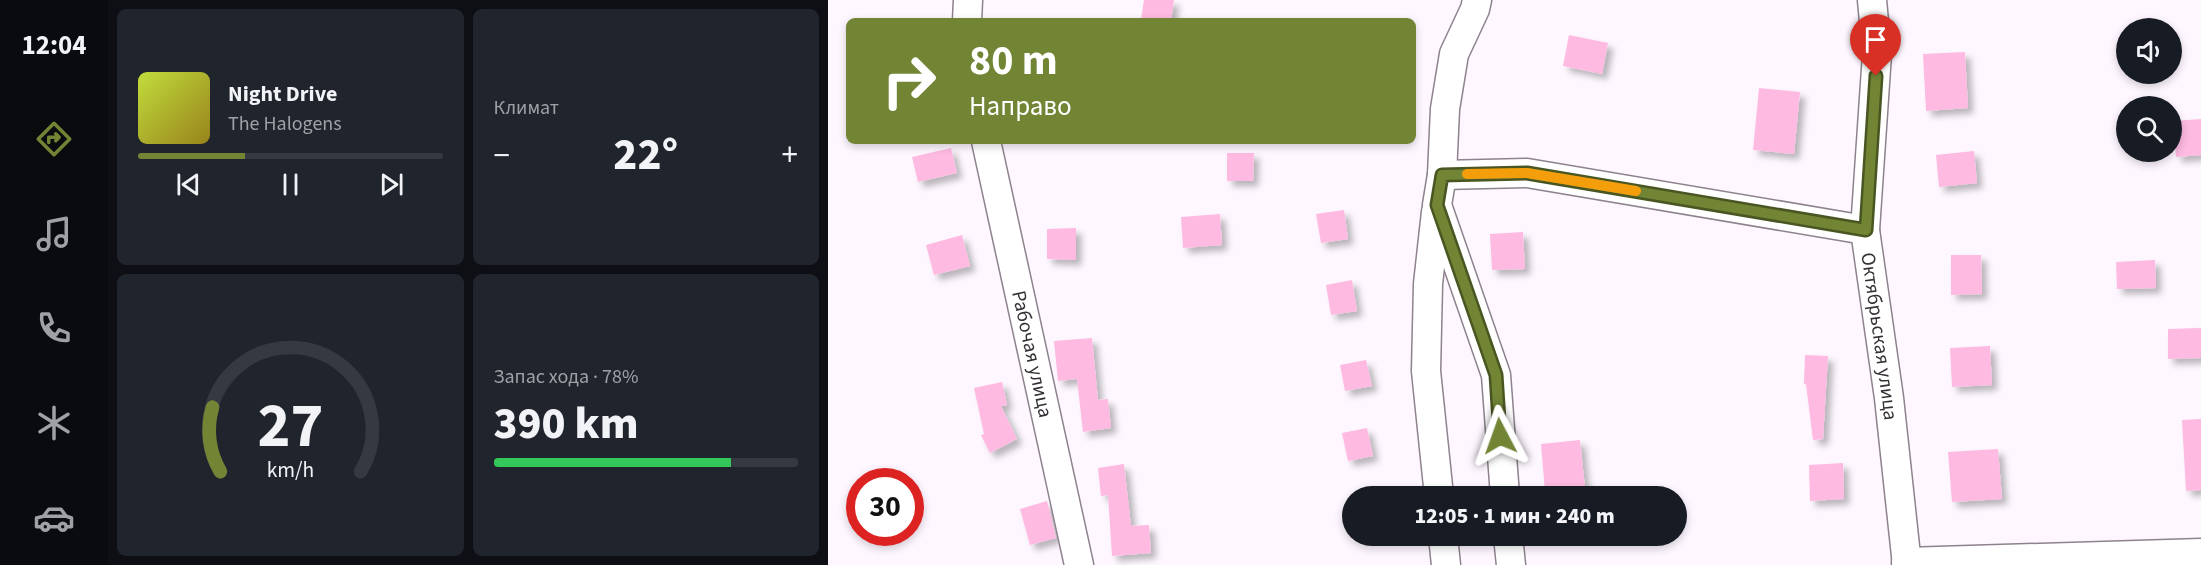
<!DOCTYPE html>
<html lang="ru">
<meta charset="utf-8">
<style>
body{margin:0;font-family:"Source Sans 3",sans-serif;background:#20242c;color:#f1f3f6;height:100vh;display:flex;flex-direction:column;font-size:22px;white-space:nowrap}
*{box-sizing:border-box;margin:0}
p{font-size:20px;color:#9ea1a6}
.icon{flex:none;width:33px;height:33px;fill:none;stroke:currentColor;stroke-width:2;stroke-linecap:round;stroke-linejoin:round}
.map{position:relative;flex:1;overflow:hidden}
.side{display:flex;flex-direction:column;gap:9px;padding:9px;background:#0d0f14;width:720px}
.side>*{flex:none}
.guide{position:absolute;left:18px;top:18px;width:570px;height:126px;border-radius:9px;box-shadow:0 3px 9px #0003;background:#718535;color:#fff;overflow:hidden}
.tools{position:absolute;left:1288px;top:18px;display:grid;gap:12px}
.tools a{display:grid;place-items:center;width:66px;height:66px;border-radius:50%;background:#171b24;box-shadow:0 3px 9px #0003;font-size:30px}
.speed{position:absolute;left:18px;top:468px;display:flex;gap:12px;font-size:30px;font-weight:700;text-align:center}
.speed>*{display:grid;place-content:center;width:78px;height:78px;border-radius:50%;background:#171b24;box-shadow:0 3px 9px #0003;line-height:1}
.speed .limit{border:9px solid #d22;background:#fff;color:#111}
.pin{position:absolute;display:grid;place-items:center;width:51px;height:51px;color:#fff;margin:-62px -26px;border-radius:50% 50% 50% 0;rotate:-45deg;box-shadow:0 0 6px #0007}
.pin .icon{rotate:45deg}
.me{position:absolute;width:66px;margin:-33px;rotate:356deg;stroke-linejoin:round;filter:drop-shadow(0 0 4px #0008)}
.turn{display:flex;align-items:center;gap:21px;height:126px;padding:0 24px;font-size:27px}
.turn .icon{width:78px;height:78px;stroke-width:2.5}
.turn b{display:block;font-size:42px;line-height:51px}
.big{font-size:45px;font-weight:800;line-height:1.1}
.side .widget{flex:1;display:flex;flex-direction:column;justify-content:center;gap:9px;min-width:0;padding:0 21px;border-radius:9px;background:#20242c}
.side .dial{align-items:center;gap:0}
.dial svg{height:156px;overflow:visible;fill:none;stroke:#363941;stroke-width:7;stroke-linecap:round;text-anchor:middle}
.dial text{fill:#f1f3f6;stroke:none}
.song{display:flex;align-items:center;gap:18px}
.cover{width:72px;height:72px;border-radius:9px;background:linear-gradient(135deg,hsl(70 70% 55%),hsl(50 70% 35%))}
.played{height:6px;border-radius:3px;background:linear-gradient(90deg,#718535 35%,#363941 35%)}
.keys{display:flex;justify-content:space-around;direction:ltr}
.heat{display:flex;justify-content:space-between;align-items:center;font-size:33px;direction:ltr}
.charge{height:9px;border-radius:4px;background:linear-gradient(90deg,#34c759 78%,#363941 0)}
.side .tiles{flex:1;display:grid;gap:9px;grid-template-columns:repeat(2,1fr)}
.trip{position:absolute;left:514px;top:486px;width:345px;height:60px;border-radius:30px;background:#171b24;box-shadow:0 3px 9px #0003;font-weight:800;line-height:60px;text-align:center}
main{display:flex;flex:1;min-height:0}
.menu{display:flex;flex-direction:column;width:108px;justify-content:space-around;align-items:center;background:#090b0e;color:#9ea1a6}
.menu .icon{width:42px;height:42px}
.menu .on{color:#718535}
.menu b{font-size:27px;color:#f1f3f6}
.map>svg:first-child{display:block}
</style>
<main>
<nav class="menu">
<b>12:04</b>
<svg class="icon on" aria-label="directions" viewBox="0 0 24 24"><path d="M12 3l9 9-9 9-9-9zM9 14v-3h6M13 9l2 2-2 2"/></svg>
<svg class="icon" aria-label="music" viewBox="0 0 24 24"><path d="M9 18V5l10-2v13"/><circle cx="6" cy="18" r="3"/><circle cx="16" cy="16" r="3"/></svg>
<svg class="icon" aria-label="phone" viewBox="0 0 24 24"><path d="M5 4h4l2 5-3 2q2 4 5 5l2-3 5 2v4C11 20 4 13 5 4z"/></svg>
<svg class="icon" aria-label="climate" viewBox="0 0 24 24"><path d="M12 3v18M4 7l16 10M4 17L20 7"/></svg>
<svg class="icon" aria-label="car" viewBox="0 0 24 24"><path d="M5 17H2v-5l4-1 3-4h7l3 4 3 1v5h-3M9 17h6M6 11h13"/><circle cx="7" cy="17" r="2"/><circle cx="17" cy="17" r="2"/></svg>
</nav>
<section class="side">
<div class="tiles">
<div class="widget">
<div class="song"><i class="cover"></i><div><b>Night Drive</b><p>The Halogens</p></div></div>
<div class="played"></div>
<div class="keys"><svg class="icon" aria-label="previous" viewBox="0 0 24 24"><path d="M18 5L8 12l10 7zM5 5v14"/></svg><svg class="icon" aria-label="pause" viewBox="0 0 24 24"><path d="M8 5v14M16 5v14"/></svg><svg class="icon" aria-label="next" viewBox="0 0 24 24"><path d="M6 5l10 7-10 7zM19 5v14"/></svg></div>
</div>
<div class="widget"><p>Климат</p>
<div class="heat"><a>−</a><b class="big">22°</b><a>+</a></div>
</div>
<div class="widget dial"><svg viewBox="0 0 100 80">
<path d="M14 69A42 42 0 1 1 86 69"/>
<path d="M14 69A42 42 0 0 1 10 36" stroke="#718535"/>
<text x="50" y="56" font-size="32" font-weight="700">27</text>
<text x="50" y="72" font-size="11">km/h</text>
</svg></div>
<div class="widget"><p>Запас хода · 78%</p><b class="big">390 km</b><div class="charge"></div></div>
</div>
</section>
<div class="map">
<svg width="1373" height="565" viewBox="0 0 1373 565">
<defs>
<filter id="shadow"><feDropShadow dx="5.5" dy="5.5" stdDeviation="3" flood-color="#0004"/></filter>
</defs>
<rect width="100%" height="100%" fill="#fef7ff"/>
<g fill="#febae1" filter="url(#shadow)">
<path d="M316 0H346L343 21 313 20Z"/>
<path d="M741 35 780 43 774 74 735 66Z"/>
<path d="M1137 52 1140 108 1098 111 1095 54Z"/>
<path d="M931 88 972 92 966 154 925 150Z"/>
<path d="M1373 119V155L1348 157 1345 121Z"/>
<path d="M123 148 129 173 90 182 84 157Z"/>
<path d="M1146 151 1149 183 1111 187 1108 155Z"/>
<path d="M399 153H426L425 181H399Z"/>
<path d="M516 210 520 239 493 243 488 214Z"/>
<path d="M392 214 394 245 355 248 353 217Z"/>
<path d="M248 228V260L219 259V229Z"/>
<path d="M695 232 697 269 664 270 662 234Z"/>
<path d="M134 235 142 266 106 275 98 245Z"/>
<path d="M1123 255H1153L1154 294 1123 295Z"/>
<path d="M1327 260 1328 288 1289 289 1288 262Z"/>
<path d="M524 280 529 311 503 315 498 285Z"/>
<path d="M1373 328V358L1340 359V329Z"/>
<path d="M264 338 270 400 280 399 283 428 255 432 249 379 230 381 226 341Z"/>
<path d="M1162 346 1164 385 1124 387 1122 348Z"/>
<path d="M977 355 1000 356 995 439 985 440 978 384H976Z"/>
<path d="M538 360 544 386 517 391 512 365Z"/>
<path d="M174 382 179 405 173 406 189 439 162 453 153 435 156 434 146 388Z"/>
<path d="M1373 419V490L1358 491 1354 420Z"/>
<path d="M539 428 545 456 520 461 514 433Z"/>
<path d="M752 440 757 488 717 492 713 444Z"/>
<path d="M1170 449 1174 499 1124 502 1120 452Z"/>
<path d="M1015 463 1016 499 982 501 981 465Z"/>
<path d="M296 464 303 526 321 525 323 553 284 556 280 495 273 496 270 468Z"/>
<path d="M219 501 228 538 202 545 192 509Z"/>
</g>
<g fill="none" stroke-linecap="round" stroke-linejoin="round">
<g stroke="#8d828d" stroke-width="31">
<g id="minor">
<path d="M649 0 647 9 626 54 617 109 614 175 609 205 668 375 677 496"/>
<path id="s1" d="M1044 0 1049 54 1037 230 1061 398 1079 565"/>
<path d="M139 21 140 0"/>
<path id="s2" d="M158 141 251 565"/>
<path d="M614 175 699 173 1037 230"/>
<path d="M608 212 600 284 598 371 611 496"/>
<path d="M615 536 618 565"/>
<path d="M680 536 683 565"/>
<path d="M1078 562 1373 553"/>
</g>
</g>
<use href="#minor" stroke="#fff" stroke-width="28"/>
</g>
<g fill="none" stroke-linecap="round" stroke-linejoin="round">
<g stroke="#495622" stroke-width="15">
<path id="route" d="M672 436 668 375 609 205 614 175 699 173 1038 230 1048 76"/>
</g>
<use href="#route" stroke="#718535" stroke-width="10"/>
<path stroke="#f59e0b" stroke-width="10" d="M639 174 699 173 808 191"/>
</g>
<g text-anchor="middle" stroke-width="4.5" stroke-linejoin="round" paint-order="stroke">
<g font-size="20" fill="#363136" stroke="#fff">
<text dy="7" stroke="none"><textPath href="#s1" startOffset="338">Октябрьская улица</textPath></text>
<text dy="7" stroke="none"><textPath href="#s2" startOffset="218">Рабочая улица</textPath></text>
</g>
</g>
</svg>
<div class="tools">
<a><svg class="icon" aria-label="sound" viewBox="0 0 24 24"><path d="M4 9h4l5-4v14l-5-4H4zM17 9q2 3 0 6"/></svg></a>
<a><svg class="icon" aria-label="search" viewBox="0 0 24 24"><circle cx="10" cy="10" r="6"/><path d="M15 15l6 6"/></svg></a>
</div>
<div class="speed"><div class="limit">30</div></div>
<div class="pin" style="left:1048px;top:76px;background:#d93025"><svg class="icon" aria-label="arrive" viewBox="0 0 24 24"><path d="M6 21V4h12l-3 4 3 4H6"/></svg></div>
<svg class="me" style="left:672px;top:436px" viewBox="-20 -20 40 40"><path d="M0-17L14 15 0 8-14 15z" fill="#718535" stroke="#fff" stroke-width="4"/></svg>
<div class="trip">12:05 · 1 мин · 240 m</div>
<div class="guide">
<div class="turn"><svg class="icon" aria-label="right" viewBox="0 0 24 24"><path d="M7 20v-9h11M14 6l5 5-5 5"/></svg><div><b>80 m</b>Направо</div></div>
</div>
</div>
</main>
